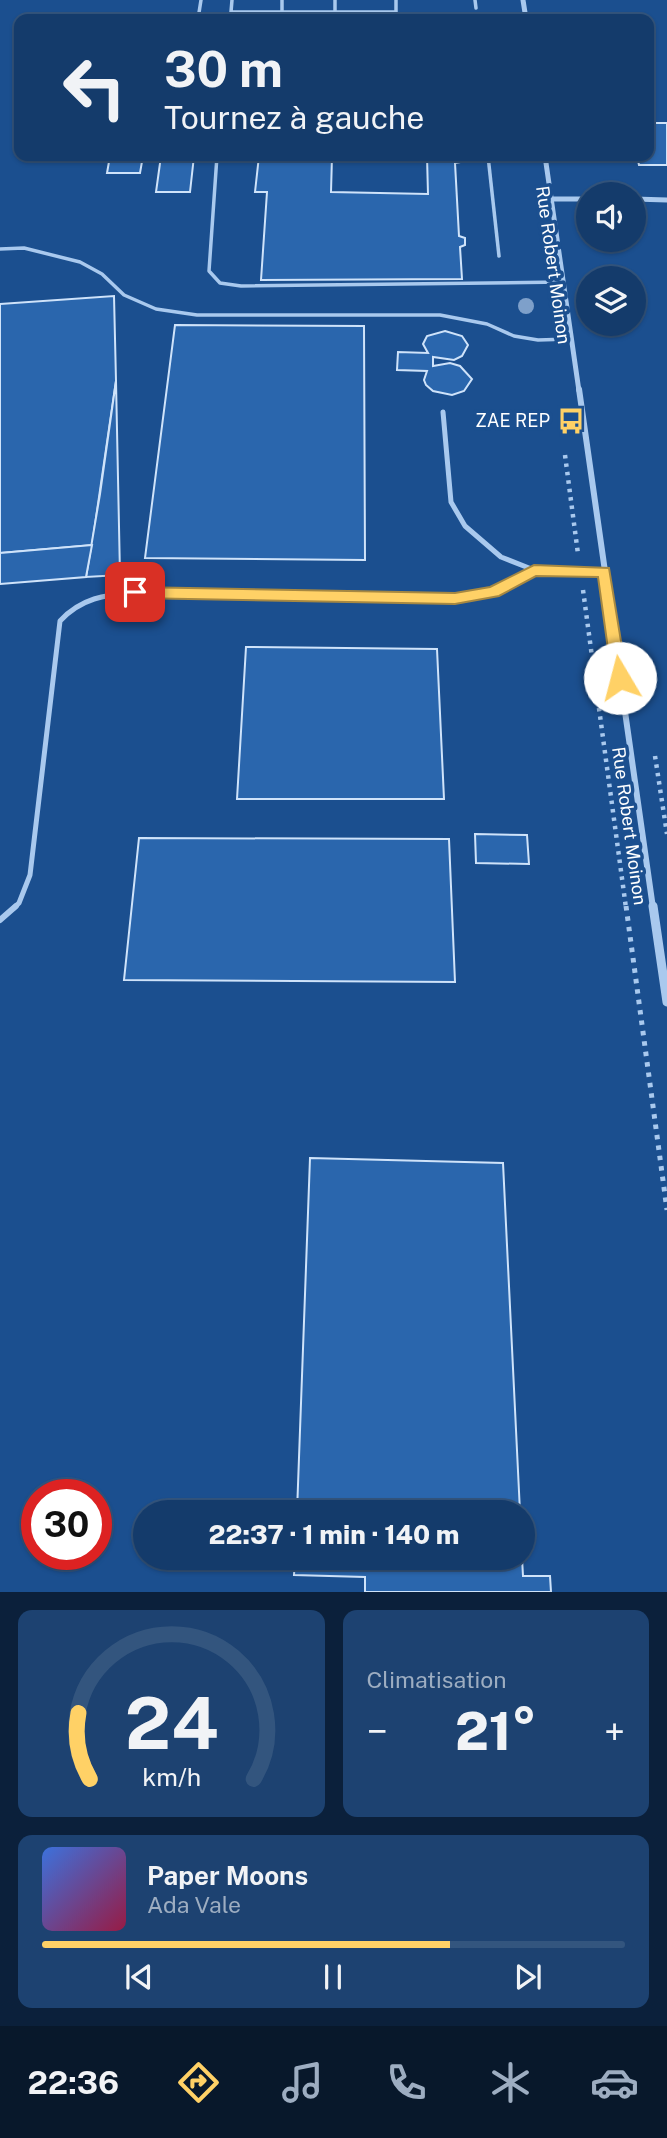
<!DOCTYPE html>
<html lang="fr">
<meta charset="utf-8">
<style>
body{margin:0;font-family:"Public Sans",sans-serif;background:#1d4271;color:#f1f3f6;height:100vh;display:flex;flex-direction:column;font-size:26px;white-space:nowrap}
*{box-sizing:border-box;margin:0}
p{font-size:23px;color:#9dadc1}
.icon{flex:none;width:38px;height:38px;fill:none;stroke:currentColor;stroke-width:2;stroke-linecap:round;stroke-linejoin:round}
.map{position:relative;height:1592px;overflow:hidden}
.sheet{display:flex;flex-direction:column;gap:18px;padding:18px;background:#0b203b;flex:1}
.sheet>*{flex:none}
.banner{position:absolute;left:14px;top:14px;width:640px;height:147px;border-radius:14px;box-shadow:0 2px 5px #0004,0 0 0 2px #33557e;background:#143b6b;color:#f1f3f6;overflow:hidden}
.buttons{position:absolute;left:576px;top:182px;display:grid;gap:14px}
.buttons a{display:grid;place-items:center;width:70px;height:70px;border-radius:50%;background:#143b6b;box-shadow:0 2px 5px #0004,0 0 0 2px #33557e;font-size:35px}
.speed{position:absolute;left:21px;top:1479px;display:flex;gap:14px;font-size:35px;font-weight:700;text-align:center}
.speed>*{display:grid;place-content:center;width:91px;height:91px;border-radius:50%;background:#143b6b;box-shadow:0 2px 5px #0004,0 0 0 2px #33557e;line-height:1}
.speed .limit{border:10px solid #d22;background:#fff;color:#111}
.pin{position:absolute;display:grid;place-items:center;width:60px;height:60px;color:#fff;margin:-30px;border-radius:14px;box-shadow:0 4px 10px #0006}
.me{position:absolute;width:77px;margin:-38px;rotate:352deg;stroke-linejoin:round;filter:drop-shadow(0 0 5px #0008)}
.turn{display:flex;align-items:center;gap:24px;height:147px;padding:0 35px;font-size:32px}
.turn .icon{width:91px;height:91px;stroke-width:2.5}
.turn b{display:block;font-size:49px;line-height:60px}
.big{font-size:52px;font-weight:800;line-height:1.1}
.sheet .card{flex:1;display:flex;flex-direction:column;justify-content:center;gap:10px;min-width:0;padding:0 24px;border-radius:14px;background:#1d4271}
.sheet .dial{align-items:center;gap:0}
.dial svg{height:182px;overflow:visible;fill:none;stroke:#33557e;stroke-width:7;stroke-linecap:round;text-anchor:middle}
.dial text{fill:#f1f3f6;stroke:none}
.song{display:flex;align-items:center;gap:21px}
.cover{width:84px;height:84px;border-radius:10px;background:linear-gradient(135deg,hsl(220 70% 55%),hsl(340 70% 35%))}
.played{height:7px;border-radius:4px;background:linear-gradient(90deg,#ffd166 70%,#33557e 70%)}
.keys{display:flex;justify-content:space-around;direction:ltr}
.heat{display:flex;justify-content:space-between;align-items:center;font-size:38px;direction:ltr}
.sheet .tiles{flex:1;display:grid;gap:18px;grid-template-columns:1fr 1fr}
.card:last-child{grid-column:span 2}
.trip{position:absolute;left:133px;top:1500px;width:402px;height:70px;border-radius:35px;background:#143b6b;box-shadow:0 2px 5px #0004,0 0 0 2px #33557e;font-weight:800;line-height:70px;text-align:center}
.dock{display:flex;height:112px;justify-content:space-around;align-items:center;background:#08182b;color:#9dadc1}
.dock .icon{width:49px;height:49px}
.dock .on{color:#ffd166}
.dock b{font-size:32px;color:#f1f3f6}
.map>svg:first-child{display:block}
</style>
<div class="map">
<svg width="667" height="1592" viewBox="0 0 667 1592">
<rect width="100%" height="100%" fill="#1b4f8f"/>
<g fill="#2a66ad" stroke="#cfe3fa" stroke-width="2">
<path d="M649 123H667V165H639L637 156H649Z"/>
<path d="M110 156H143L140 173H107Z"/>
<path d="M161 156H194L190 192H156Z"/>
<path d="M259 156H332L331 192 428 194 427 156H460L461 162 455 163 459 236 465 238V245L460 247 462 279 261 280 267 192H255Z"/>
<path d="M114 296 116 381 92 545 0 553V304Z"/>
<path d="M175 325 364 326 365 560 145 558Z"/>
<path d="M445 331 462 336 468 345 462 356 454 360 433 357V366L450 363 460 366 472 379 464 391 452 395 433 391 426 385 424 380 427 371 397 370 398 352 428 353 423 344 427 336Z"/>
<path d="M116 381 120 575 86 577 100 494Z"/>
<path d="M92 545 86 577 0 584V553Z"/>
<path d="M246 647 437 649 444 799H237Z"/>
<path d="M475 834 527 835 529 864 476 863Z"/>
<path d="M139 838 449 839 455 982 124 980Z"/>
<path d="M310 1158 503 1163 520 1512H297Z"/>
<path d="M295 1558H522L523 1576H550L551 1592H365V1577L294 1575Z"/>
</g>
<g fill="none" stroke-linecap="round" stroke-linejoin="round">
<g stroke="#a9c9ee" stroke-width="4.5" stroke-dasharray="3.5 5" stroke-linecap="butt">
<path d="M565 455 578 554"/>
<path d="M583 590 626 908"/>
<path d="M655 756 667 834"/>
</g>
<path stroke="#a9c9ee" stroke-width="5" stroke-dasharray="4.5 6" stroke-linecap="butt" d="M626 906 667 1210"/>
<g stroke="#a9c9ee" stroke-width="3.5">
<path d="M232 0 231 12H396V0"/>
<path d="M282 0V12"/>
<path d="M335 0V12"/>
<path d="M475 0 476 8"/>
<path d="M198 19 201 0"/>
<path d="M217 156 209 271 220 283 241 286 563 282"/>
<path d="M488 156 499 256"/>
<path d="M0 249 24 248 80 262 102 274 124 295 156 309 197 315H440L487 324 514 336 538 340 570 339"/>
</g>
<g stroke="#a9c9ee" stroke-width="5">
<path d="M443 412 451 502 465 526 501 557 534 570 604 572"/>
<path d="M14 908 19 903 30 875 60 621C81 598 105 595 135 592L455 599 493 592 534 570"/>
</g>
<path stroke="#a9c9ee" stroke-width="6" d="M0 920 16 906"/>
<g stroke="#a9c9ee" stroke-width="5">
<path d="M523 0 526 19"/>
<path d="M545 156 579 391"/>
<path d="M551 199H588"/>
<path d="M634 199 667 200"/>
</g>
<path stroke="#a9c9ee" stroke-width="6" d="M579 389 653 908"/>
<path stroke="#a9c9ee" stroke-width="9" d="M653 906 667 1002"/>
</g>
<circle fill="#7ea0ca" cx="526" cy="306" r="8"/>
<path fill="#ffd166" stroke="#a68842" stroke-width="2" d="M534 565 609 568 627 678 625 682 620 684 612 678 598 577 536 576 499 596 455 604 135 598 127 592 135 587 455 593 490 587Z"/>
<defs>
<g id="bus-bare" transform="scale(2.1)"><path d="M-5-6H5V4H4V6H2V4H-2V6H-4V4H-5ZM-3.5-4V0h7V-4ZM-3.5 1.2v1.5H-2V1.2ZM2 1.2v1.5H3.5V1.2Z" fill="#ffd166" stroke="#1b4f8f" stroke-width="2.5" paint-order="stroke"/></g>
</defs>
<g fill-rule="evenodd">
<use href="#bus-bare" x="571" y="421"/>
</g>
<g text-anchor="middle" stroke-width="7" stroke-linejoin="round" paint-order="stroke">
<g font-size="18" fill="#fff" stroke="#1b4f8f">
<text transform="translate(553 265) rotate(82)" y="6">Rue Robert Moinon</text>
<text transform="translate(629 826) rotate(82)" y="6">Rue Robert Moinon</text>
</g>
<g font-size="18" fill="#fff" stroke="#1b4f8f" text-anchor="end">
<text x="550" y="427">ZAE REP</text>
</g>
</g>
</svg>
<div class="buttons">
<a><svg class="icon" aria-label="sound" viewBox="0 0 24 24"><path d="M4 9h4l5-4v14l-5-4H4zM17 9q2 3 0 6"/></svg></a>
<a><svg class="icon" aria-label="layers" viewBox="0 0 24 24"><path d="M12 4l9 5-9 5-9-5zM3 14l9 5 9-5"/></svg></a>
</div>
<div class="speed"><div class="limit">30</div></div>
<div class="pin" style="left:135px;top:592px;background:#d93025"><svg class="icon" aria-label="arrive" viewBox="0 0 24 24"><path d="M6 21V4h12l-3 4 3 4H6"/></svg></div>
<svg class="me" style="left:620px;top:678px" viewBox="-20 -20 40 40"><circle r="19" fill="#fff"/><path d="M0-13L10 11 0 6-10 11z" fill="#ffd166"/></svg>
<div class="trip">22:37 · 1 min · 140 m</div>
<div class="banner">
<div class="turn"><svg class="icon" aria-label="left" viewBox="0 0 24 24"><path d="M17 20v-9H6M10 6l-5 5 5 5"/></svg><div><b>30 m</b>Tournez à gauche</div></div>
</div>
</div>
<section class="sheet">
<div class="tiles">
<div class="card dial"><svg viewBox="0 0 100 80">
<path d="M14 69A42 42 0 1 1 86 69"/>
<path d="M14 69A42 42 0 0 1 9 40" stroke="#ffd166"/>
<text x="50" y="56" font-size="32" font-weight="700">24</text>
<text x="50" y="72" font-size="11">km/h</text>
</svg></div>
<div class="card"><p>Climatisation</p>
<div class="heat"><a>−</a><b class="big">21°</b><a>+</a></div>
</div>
<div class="card">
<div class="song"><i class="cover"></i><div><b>Paper Moons</b><p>Ada Vale</p></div></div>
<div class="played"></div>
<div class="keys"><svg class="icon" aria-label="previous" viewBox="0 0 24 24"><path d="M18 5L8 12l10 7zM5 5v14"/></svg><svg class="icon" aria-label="pause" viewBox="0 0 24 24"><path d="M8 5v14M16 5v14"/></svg><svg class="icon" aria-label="next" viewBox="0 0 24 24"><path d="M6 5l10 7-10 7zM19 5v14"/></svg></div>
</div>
</div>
</section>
<nav class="dock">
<b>22:36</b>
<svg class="icon on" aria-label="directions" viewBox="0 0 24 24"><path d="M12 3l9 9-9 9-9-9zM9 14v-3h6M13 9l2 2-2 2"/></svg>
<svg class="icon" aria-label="music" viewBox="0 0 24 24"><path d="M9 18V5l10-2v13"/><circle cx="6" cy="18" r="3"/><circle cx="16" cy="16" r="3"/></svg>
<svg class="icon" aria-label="phone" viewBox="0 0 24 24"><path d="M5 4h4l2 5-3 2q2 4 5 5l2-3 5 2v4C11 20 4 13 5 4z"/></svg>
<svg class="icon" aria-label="climate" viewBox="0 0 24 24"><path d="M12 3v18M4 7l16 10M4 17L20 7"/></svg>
<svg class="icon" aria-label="car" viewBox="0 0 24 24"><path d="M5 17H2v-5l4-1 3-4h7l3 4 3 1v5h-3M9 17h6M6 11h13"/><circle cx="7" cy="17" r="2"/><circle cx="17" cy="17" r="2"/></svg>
</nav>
